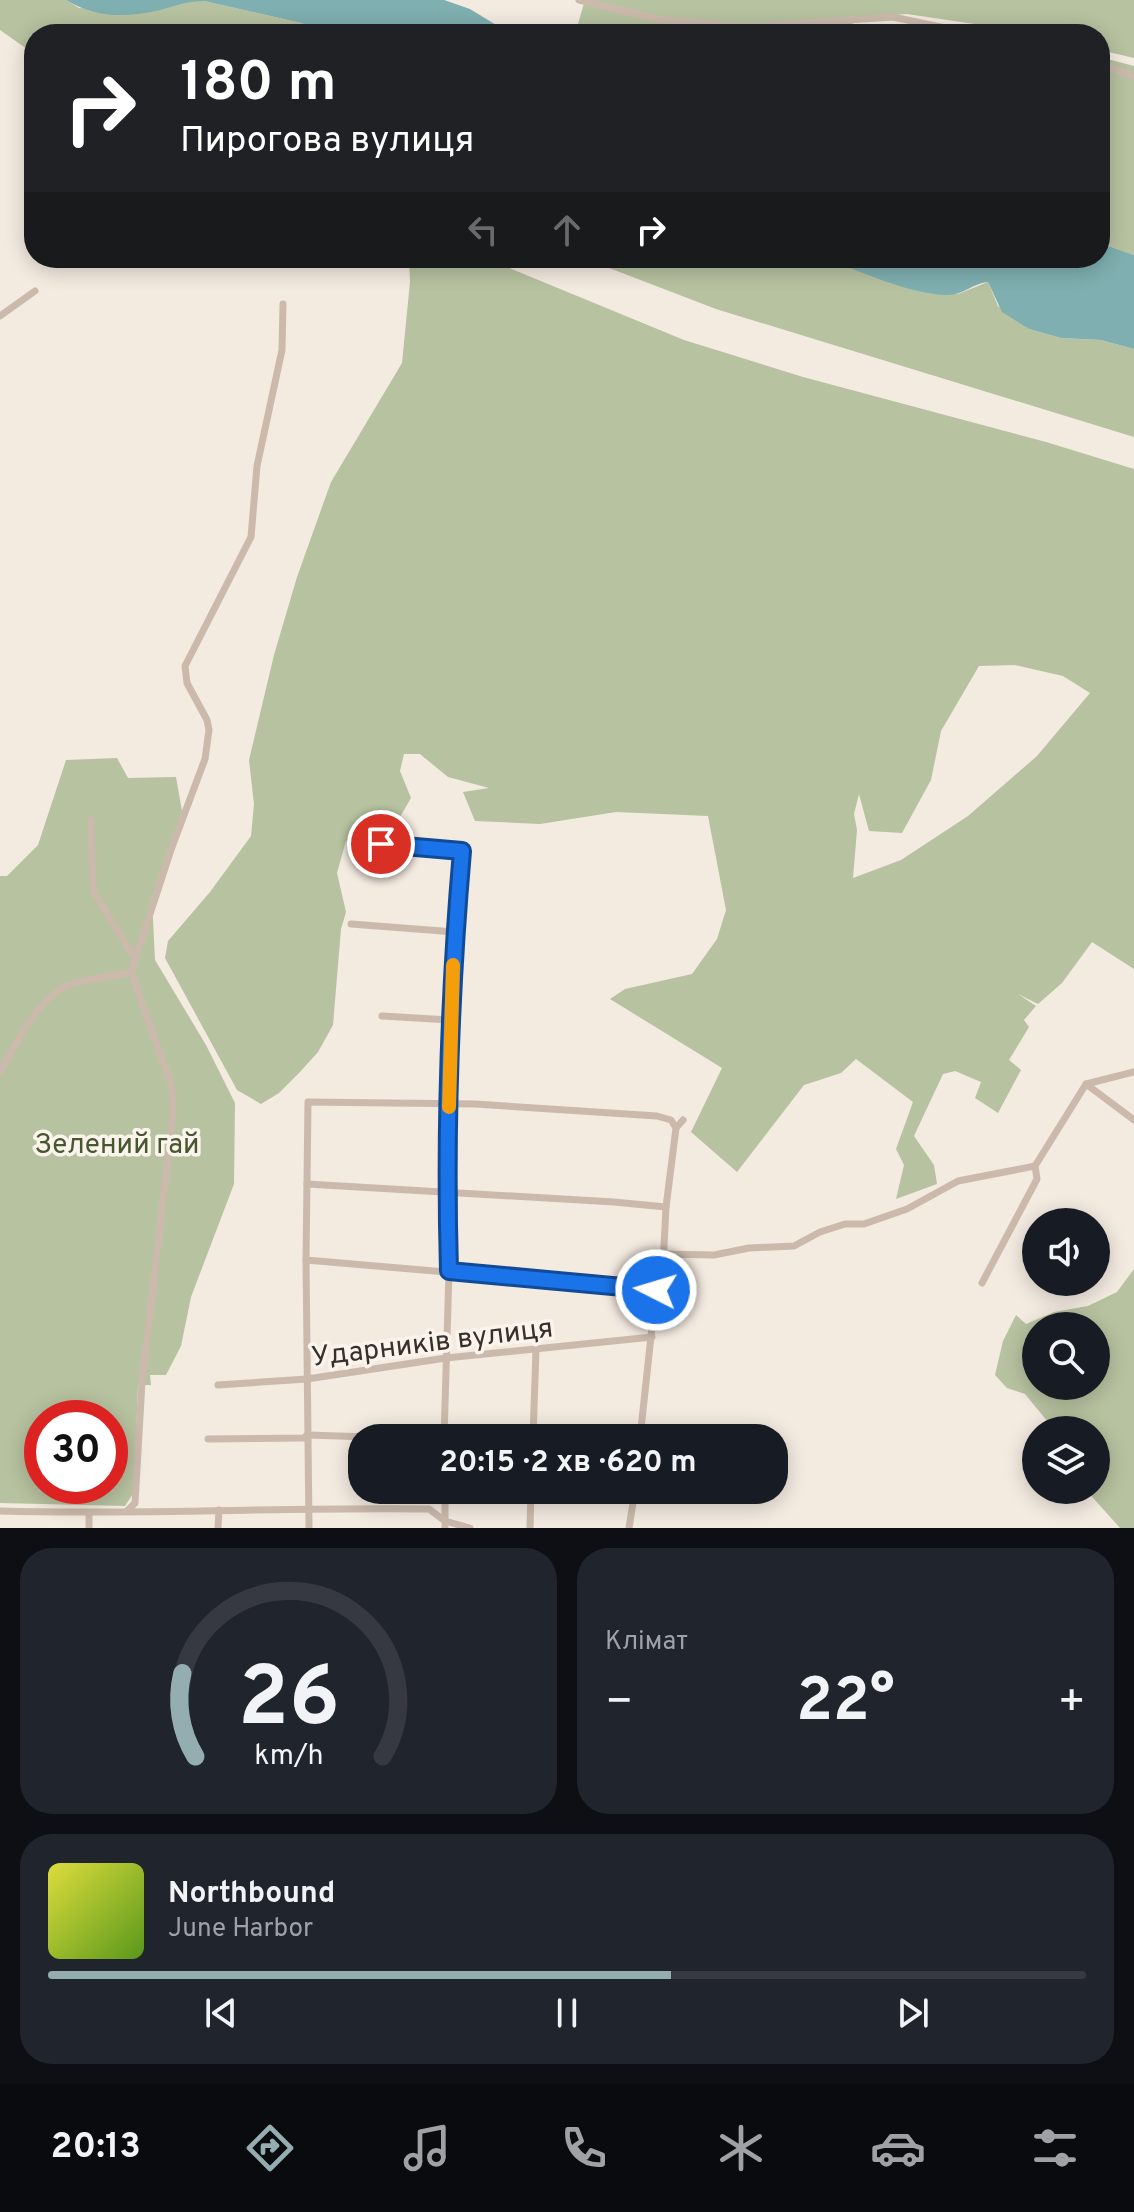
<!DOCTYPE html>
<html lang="uk">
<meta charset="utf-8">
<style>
body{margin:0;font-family:Overpass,sans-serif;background:#20242c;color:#f1f3f6;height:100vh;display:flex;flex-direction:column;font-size:30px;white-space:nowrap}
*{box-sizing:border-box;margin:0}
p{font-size:26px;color:#9ea1a6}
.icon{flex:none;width:44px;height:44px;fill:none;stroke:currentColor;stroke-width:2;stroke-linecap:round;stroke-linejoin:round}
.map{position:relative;height:1528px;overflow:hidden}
.drawer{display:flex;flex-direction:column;gap:20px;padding:20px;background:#0d0f14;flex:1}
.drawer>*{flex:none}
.banner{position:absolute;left:24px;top:24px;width:1086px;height:244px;border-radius:32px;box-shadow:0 4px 20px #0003;background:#202124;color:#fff;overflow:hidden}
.fabs{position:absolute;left:1022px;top:1208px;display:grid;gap:16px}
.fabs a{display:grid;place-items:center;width:88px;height:88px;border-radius:50%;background:#171b24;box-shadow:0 4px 20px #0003;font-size:40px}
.speed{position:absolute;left:24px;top:1400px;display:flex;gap:16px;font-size:40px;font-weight:700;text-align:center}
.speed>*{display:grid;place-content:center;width:104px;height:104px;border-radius:50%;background:#171b24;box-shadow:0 4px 20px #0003;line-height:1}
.speed .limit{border:12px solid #d22;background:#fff;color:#111}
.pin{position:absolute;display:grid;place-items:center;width:68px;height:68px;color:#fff;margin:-34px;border:4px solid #fff;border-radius:50%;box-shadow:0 2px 8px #0007}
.me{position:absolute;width:88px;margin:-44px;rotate:275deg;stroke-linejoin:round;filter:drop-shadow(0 0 6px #0008)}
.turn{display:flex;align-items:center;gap:28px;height:168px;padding:0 24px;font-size:36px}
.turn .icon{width:104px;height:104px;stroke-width:2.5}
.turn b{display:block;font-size:56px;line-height:68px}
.lanes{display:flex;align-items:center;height:76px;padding:0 24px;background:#0003;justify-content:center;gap:40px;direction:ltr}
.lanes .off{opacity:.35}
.big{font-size:60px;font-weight:700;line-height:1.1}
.drawer .widget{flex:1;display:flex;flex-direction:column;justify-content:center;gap:12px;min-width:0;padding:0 28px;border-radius:32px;background:#20242c}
.drawer .dial{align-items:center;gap:0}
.dial svg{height:208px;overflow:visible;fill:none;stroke:#363941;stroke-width:7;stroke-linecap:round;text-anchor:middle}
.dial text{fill:#f1f3f6;stroke:none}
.song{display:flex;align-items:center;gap:24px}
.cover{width:96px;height:96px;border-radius:12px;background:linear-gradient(135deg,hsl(60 70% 55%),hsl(90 70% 35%))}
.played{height:8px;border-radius:4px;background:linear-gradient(90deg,#93adb0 60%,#363941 60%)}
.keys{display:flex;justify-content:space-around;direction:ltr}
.heat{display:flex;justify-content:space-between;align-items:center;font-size:44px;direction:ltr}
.drawer .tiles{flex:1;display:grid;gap:20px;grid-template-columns:1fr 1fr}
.widget:last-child{grid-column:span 2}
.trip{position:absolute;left:348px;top:1424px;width:440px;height:80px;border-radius:32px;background:#171b24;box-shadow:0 4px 20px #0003;font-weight:700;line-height:80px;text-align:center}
.tabs{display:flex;height:128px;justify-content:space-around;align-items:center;background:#090b0e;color:#9ea1a6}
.tabs .icon{width:56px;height:56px}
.tabs .selected{color:#93adb0}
.tabs b{font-size:36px;color:#f1f3f6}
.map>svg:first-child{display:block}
</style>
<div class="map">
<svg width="1134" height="1528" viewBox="0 0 1134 1528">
<rect width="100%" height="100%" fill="#f3eae0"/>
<g fill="#b7c2a0" fill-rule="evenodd">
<path d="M0 0H66L79 8 162 9 192 1H204L301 23 327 34H34V54L0 30Z"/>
<path d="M585 0H1134V58L1100 50V34H1041L907 14 860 17 841 34H575Z"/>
<path d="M1100 57 1134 66V255L1100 243Z"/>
<path d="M409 258H485L684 340 803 377 1046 442 1134 469V969L1092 942 1062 983 1038 1004 1018 994 1036 1006 1024 1020 1029 1027 1009 1060 1021 1070 998 1113 975 1098 981 1082 955 1071 943 1074 914 1136 934 1165 937 1184 896 1199 904 1165 896 1149 913 1102 856 1059 841 1073 804 1085 737 1172 691 1132 722 1068 610 999 625 989 692 974 717 939 726 910 708 816 616 812 540 824 475 821 463 792 489 788 448 777 420 754H404L400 771 411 798 390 834 362 835 346 841 337 873 346 912 341 929 333 1025 318 1052 299 1073 279 1093 261 1104 237 1090 165 958 168 941 210 892 251 836 254 804 249 760 274 655 297 577 331 482 402 363 410 282ZM1015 665 1063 676 1090 693 1037 756 968 816 901 860 853 878 857 830 854 814 859 794 869 831 902 833 931 780 941 731 979 666Z"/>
<path d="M583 258H823L914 290 958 294 988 282 998 306 1029 329 1061 338 1101 340 1134 349V437L716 309Z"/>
<path d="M117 758 128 778 176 777 182 811 152 899 155 960 206 1045 235 1103 234 1184 191 1297 181 1346 166 1375H150L151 1385H138L134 1492 125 1506 0 1503V876H7L38 845 66 760ZM42 1418H110V1486H42Z"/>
<path d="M1134 1269V1528H1120L1086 1490H1096V1430H1052L1053 1428 1025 1394 1007 1388 995 1375 1003 1341 1016 1315 1026 1324 1054 1312 1088 1306 1117 1292ZM1036 1326H1096V1386H1036Z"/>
</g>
<g fill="#7fafb0">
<path d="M66 0H444L470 9 511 34H327L301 23 204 1C188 1 175 6 160 10 126 18 96 18 66 0Z"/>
<path d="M1100 243 1134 255V349L1101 340 1061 338 1029 329 1002 312 988 282C973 283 962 296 946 295 904 293 862 271 823 258H1100Z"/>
</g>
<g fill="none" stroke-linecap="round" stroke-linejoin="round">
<g stroke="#cbbaac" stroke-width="7">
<path d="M579 0 658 19 743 27 893 17 974 34"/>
<path d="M1100 63 1134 77"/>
<path d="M0 316 35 291"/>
<path d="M91 820 93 891 134 957"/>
<path d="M381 844 462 851 450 1020 446 1191 449 1271 444 1438"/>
<path d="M351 924 455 932"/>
<path d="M382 1016 450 1020"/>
<path d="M0 1072C16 1044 38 997 69 985 87 978 112 977 131 972"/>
<path d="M1086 1084 1134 1120"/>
<path d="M307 1184 614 1202 666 1207"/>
<path d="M663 1254 714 1255 749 1248 794 1246 820 1232 845 1224H864L907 1209 958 1181 1035 1166"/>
<path d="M306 1260 656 1290"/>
<path d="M982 1283 1037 1179 1035 1166 1086 1084 1134 1072"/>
<path d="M218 1385 307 1379 446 1358 652 1337"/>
<path d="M533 1438 536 1349"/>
<path d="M640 1438 656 1290 663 1266 666 1207 676 1128 683 1120"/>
<path d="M208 1439 304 1438 307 1435 401 1438"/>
<path d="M445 1490V1528"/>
<path d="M128 1510 135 1503 142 1382 173 1116 172 1087 131 972 172 847 205 759 209 730 207 720 187 683 185 666 251 537 257 466 282 350 283 304"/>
<path d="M0 1511C143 1515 286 1507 429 1509L445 1521 470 1528"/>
<path d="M89 1514V1528"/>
<path d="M218 1528 219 1510"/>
<path d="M309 1528 306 1260 308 1102 475 1104 657 1116 671 1120 676 1128"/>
<path d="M530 1528 531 1490"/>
<path d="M629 1528 635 1490"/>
</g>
</g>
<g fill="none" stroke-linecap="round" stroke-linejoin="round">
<g stroke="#114b97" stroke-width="20">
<path id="route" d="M381 844 462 851C450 990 445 1131 449 1271L656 1290"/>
</g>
<use href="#route" stroke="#1a73e8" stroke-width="14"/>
<path stroke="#f59e0b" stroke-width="14" d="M449 1107 453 965"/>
</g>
<g text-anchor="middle" stroke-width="7" stroke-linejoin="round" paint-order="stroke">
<g font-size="28" fill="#49572f" stroke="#faf4ed">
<text x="117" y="1153">Зелений гай</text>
</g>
<g font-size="28" fill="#392f2b" stroke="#faf4ed">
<text transform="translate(432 1341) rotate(-7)" y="10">Ударників вулиця</text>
</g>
</g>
</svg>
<div class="fabs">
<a><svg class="icon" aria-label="sound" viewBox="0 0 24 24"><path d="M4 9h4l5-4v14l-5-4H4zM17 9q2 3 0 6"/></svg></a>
<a><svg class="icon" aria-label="search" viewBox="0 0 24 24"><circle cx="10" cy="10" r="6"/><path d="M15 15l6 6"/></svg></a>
<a><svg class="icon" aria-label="layers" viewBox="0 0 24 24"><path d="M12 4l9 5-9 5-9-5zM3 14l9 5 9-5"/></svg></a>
</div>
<div class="speed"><div class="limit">30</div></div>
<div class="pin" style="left:381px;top:844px;background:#d93025"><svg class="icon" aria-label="arrive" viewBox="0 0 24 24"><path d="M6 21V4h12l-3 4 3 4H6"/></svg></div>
<svg class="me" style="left:656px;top:1290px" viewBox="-20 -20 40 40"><circle r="17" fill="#1a73e8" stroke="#fff" stroke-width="3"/><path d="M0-11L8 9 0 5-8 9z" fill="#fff"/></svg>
<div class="trip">20:15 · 2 хв · 620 m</div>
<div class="banner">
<div class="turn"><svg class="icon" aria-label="right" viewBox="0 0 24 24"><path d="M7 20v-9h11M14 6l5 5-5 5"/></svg><div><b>180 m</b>Пирогова вулиця</div></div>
<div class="lanes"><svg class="icon off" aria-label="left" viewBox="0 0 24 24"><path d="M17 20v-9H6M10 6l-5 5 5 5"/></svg><svg class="icon off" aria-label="ahead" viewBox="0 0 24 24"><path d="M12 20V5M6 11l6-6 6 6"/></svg><svg class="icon" aria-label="right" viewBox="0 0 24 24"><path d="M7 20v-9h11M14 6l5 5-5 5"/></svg></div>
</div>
</div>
<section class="drawer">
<div class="tiles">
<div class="widget dial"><svg viewBox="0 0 100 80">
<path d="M14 69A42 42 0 1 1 86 69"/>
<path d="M14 69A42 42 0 0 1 9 37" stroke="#93adb0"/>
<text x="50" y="56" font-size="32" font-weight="700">26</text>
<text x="50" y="72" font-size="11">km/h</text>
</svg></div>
<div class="widget"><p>Клімат</p>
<div class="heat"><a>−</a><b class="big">22°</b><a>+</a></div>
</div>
<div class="widget">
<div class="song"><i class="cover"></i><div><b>Northbound</b><p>June Harbor</p></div></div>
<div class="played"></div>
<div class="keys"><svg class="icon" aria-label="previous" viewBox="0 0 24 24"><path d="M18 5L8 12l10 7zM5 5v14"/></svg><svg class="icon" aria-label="pause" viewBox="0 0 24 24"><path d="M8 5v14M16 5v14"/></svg><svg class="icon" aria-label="next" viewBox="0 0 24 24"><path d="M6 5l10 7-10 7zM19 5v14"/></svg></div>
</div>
</div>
</section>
<nav class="tabs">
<b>20:13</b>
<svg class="icon selected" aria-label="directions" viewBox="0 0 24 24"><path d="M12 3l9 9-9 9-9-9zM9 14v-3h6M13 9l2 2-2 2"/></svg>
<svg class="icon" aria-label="music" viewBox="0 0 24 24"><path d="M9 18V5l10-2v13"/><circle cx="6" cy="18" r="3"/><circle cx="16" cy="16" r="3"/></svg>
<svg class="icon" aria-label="phone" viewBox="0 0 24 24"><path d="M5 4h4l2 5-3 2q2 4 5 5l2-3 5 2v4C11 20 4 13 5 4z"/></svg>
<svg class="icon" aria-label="climate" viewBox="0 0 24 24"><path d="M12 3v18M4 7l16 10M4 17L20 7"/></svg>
<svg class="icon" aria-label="car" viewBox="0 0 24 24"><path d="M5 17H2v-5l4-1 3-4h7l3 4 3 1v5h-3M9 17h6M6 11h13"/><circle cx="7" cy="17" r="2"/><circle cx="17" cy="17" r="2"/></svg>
<svg class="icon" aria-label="filters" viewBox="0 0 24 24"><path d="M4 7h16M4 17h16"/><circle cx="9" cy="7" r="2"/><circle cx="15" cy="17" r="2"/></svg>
</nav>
